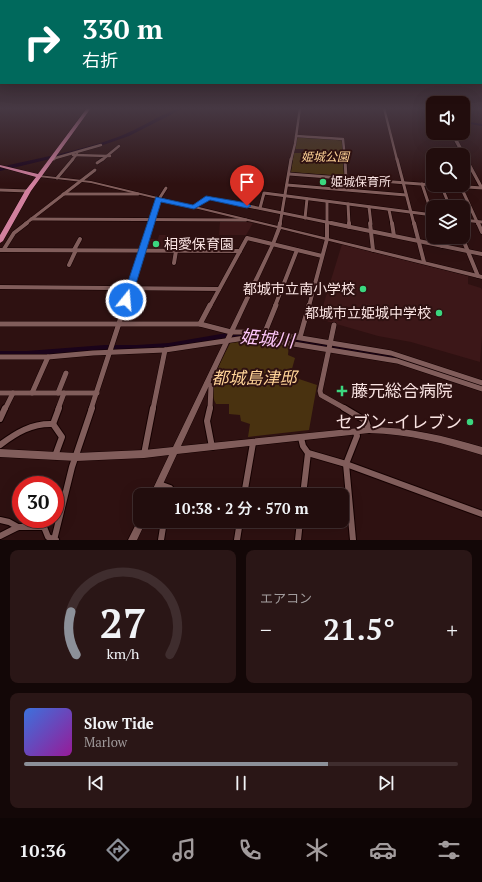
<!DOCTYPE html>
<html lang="ja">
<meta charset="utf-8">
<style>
body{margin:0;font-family:"PT Serif","Noto Sans JP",serif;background:#2a1616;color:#f1f3f6;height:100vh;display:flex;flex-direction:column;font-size:15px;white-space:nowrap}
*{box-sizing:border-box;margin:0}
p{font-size:13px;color:#a29c9d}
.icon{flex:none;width:22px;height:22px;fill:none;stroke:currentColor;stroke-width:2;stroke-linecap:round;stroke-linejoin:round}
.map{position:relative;height:540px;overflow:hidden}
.side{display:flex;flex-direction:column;gap:10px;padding:10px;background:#130707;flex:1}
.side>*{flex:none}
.banner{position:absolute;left:0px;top:0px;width:482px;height:84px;box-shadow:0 4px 16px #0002,0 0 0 1px #3f2d2e;background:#00695c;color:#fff;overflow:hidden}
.fabs{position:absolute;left:426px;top:96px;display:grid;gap:8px}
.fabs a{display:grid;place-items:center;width:44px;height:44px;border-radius:8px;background:#220d0d;box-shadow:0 4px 16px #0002,0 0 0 1px #3f2d2e;font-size:20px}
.speed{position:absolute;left:12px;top:476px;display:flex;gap:8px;font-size:20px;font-weight:700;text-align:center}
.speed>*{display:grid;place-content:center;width:52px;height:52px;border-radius:50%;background:#220d0d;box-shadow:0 4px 16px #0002,0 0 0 1px #3f2d2e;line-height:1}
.speed .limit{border:6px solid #d22;background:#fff;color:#111}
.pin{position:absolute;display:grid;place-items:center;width:34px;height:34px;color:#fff;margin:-41px -17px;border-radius:50% 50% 50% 0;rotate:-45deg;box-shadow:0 0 4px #0007}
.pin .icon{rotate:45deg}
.me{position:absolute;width:44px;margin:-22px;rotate:17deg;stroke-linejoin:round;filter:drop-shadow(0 0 3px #0008)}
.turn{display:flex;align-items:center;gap:14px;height:84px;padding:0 16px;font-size:18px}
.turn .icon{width:52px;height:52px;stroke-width:2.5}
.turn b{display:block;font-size:28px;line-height:34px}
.big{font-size:30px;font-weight:600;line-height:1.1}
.side .tile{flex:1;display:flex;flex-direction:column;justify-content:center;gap:6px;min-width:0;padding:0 14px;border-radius:8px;background:#2a1616}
.side .dial{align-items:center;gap:0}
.dial svg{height:104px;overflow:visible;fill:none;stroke:#3f2d2e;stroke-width:7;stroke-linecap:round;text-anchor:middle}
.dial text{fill:#f1f3f6;stroke:none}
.song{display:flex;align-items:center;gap:12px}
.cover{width:48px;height:48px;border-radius:6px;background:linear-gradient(135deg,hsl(220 70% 55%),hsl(300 70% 35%))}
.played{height:4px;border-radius:2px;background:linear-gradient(90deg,#8c9099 70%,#3f2d2e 70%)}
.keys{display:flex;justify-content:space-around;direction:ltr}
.heat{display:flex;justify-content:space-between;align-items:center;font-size:22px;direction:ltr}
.side .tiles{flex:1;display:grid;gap:10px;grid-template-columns:1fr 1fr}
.tile:last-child{grid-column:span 2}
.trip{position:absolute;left:133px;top:488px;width:216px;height:40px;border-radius:8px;background:#220d0d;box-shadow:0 4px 16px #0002,0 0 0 1px #3f2d2e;font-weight:600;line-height:40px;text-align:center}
.tabs{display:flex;height:64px;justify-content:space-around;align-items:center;background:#0e0505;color:#a29c9d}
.tabs .icon{width:28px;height:28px}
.tabs .current{color:#8c9099}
.tabs b{font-size:18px;color:#f1f3f6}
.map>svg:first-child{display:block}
</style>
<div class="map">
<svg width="482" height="540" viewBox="0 0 482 540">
<rect width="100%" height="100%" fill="#2e1111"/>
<g fill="#3c1718">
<path d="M220 221 246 222 253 223 246 235H219Z"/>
<path d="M159 235H169L165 250 145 249 148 239H158Z"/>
<path d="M342 244 468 276V284L481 288 482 290V336L480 362 411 342 378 336 319 319Z"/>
</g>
<g fill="#493210">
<path d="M297 137 342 140 344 176 291 172 294 153H303L304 149H295Z"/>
<path d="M244 339 289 344 288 355 295 358 290 376 317 385 309 430 248 437 250 424 241 421 240 415 229 414V404H216C205 386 223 359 231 341Z"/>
</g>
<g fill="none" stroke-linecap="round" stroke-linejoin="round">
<g fill="#1a031a" fill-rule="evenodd">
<path d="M179 108H184L129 136 106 144 75 153 0 171V167C39 158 80 151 118 137 139 129 158 116 179 108Z"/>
<path d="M416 108H421L433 113V115Z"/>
<path d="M463 121 482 124V126L463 123Z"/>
<path d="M244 330 247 331 248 333 247 335 169 349 137 351H105L27 357H0V351H27L105 345H137L169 343Z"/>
<path d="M255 331 373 349 394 354 482 382V390L394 360 373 355 255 337 252 336 251 334 252 332Z"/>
</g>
<g stroke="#150001" stroke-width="3">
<g id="minor-far4">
<path d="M384 108 397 160"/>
<path d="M465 108H480"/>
<path d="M296 136 343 139 345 160"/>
<path d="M73 155 110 156"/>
<path d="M52 159 101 145"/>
<path d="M72 160 77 154"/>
<path d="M102 160 119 146"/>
<path d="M291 160 295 144 300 108"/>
</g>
</g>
<g stroke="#150001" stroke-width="4">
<g id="minor-far3">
<path d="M52 159H54"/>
<path d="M345 159 346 178"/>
<path d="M397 159 414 224"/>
<path d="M97 163 103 159"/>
<path d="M289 174 433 185"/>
<path d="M57 178 73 159"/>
<path d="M422 184 433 217"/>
<path d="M287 185 406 195"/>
<path d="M439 185 482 188"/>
<path d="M441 185 450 207"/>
<path d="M461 187 478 224"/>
<path d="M0 190 28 191"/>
<path d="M63 194H138"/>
<path d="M327 202V224"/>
<path d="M348 204 349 224"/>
<path d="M194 207 209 198 336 224"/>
<path d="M369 207 371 224"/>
<path d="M260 208 264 193 433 215"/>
<path d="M389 210 392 224"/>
<path d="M305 218 307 199"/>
<path d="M31 219 246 220"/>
<path d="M463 220 482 222"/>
<path d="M25 224 95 170"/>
<path d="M151 224 159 199 166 188"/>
<path d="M280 224 291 159"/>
</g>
</g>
<g stroke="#150001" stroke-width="5">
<g id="minor-far2">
<path d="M331 223 482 254"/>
<path d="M349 223V227"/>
<path d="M370 223 373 250"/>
<path d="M392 223 394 236"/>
<path d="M414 223 424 262"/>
<path d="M478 223 482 232"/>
<path d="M279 228 280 223"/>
<path d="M439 237 442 246"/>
<path d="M462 237 478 276"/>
<path d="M4 249 14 233 27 223"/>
<path d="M0 250 240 251"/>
<path d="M74 250 80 239"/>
<path d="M174 263 176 251"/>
<path d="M69 265 76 250"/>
<path d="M0 287 219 289"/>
<path d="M125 306 151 223"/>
<path d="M210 306 247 238 322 256"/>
<path d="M275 306 297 250"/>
<path d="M309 306 327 239V223"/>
</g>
</g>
<g stroke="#150001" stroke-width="6">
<g id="minor-far1">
<path d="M0 324H200L231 332H265L391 353 482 383"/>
<path d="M200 324 210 305"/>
<path d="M334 325 320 391 321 395 346 409"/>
<path d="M265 332 276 305"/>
<path d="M300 337 309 305"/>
<path d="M0 357H48L93 353 165 350 245 338H257L397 361 482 389"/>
<path d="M207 383 211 386 210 409"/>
<path d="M0 393H97"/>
<path d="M32 393 48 357"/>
<path d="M58 393 66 373"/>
<path d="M5 409 13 393"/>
<path d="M58 409 64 393"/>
<path d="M91 409 125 305"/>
<path d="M153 409 165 350"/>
</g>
</g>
<g stroke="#150001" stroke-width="8">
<g id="minor">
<path d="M210 408 207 421 212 447"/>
<path d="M344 408 366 421 369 430"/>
<path d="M0 419 5 408"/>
<path d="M53 424 59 408"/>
<path d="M301 438 303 446 308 453 346 464 482 514"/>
<path d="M0 445C16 433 32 423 53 424L62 437 55 456"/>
<path d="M144 454 153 408"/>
<path d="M159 484 170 488 168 495"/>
<path d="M244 495 253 443"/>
<path d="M303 495 308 453"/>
<path d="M0 520 9 522 18 527"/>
<path d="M0 536 18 527H44L48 537 56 540"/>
<path d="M54 540 72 467 92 408"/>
<path d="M161 540 164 521"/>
<path d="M237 540 240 521"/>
<path d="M298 540 300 521"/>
<path d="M353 540 346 464 357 436 356 432"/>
</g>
</g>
<g stroke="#150001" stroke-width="1">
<g id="tertiary">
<path d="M450 133H454L482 185V189L480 188Z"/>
<path d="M38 175 91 181 482 275V279L281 229 275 244 181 446 369 427C409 427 444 436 482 447V455C444 443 409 434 369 433L177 454 158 495H150L169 455 144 458 76 461 0 457V449L76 453 144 450 173 447 271 244 277 228 91 183 39 177 37 176Z"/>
<path d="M139 518H140V521H146L137 540H128Z"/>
</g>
</g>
<g stroke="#150001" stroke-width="1">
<path id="trunk" d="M87 108H91L31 191 3 241 0 243V235L25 191 36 177 0 167V165L38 174Z"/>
</g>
<use href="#minor-far4" stroke="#815d5b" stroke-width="2.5"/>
<use href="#minor-far3" stroke="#815d5b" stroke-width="3"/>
<use href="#minor-far2" stroke="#815d5b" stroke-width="4"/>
<use href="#minor-far1" stroke="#815d5b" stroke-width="5"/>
<use href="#minor" stroke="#815d5b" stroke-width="6"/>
<use href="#tertiary" fill="#815d5b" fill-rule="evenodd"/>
<use href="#trunk" fill="#d2809e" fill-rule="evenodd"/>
</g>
<linearGradient id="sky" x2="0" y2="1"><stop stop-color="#190909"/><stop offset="0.59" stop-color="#463843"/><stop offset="1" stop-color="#463843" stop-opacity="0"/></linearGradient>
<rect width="482" height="184" fill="url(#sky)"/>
<path fill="#1a73e8" stroke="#114b97" d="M206 196 247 203 251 206 247 208 210 200 194 209 161 202 131 300 130 303H123L122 300 156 197 193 205Z"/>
<g fill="#3bd77f" stroke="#2e1111" stroke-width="1.5">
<circle cx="323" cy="182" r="4"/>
<circle cx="156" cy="244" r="4"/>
<circle cx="363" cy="289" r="4"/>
<circle cx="439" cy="313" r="4"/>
<path d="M340 385h4v4h4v4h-4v4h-4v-4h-4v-4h4z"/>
<circle cx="470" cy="422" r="4"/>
</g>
<g text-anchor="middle" stroke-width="4" stroke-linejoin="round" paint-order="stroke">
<g font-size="12" font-style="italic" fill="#fed297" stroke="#2e1111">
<text x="325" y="161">姫城公園</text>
</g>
<g font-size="12" fill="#fae4e3" stroke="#2e1111" text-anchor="start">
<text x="331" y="186">姫城保育所</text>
</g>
<g font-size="14" fill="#fae4e3" stroke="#2e1111" text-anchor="end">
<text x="164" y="249" text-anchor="start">相愛保育園</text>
<text x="355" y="294">都城市立南小学校</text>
<text x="431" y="318">都城市立姫城中学校</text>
</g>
<g font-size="17" font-style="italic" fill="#fed297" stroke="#2e1111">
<text x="254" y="384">都城島津邸</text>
</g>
<g font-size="17" fill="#fae4e3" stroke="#2e1111" text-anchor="start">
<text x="351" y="397">藤元総合病院</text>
<text x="462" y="428" text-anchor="end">セブン-イレブン</text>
</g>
<g font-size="18" font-style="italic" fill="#fec8fb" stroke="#2e1111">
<text transform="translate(267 339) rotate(5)" y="6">姫城川</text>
</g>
</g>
</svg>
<div class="fabs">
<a><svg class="icon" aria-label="sound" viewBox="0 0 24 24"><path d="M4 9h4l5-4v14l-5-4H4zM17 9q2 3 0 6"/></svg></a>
<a><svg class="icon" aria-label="search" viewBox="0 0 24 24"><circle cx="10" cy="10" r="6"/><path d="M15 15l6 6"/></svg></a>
<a><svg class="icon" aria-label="layers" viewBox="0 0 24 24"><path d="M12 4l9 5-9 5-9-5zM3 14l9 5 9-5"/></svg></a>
</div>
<div class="speed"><div class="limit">30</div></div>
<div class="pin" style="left:247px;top:206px;background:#d93025"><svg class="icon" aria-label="arrive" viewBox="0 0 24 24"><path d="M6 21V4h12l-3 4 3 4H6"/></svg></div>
<svg class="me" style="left:126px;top:300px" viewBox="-20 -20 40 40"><circle r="17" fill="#1a73e8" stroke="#fff" stroke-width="3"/><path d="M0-11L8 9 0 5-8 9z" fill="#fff"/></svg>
<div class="trip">10:38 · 2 分 · 570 m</div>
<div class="banner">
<div class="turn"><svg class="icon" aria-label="right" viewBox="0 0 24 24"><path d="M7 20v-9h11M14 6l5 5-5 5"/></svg><div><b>330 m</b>右折</div></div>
</div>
</div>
<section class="side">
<div class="tiles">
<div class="tile dial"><svg viewBox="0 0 100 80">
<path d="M14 69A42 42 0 1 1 86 69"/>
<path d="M14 69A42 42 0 0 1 10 36" stroke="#8c9099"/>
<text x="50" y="56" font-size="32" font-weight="700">27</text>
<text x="50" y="72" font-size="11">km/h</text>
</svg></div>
<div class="tile"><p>エアコン</p>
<div class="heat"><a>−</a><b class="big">21.5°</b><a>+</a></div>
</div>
<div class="tile">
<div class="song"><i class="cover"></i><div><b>Slow Tide</b><p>Marlow</p></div></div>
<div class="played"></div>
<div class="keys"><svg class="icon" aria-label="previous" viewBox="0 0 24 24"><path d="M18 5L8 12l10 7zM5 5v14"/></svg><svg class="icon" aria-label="pause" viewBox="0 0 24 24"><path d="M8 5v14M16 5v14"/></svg><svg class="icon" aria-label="next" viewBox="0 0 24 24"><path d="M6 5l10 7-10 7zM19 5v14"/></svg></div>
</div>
</div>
</section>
<nav class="tabs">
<b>10:36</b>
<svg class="icon current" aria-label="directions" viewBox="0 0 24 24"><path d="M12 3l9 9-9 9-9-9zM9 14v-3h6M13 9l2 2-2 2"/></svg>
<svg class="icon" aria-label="music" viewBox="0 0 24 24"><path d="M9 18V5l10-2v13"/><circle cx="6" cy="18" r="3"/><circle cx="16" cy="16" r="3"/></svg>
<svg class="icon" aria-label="phone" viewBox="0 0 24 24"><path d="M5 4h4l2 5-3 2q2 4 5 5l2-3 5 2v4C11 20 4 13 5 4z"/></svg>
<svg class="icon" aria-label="climate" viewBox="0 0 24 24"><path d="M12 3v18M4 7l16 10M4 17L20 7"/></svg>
<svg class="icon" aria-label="car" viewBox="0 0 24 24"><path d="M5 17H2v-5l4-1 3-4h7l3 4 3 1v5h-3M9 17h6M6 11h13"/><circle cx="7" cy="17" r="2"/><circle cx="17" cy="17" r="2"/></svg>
<svg class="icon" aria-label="filters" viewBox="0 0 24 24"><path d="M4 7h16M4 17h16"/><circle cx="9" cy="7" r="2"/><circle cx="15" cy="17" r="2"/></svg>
</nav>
